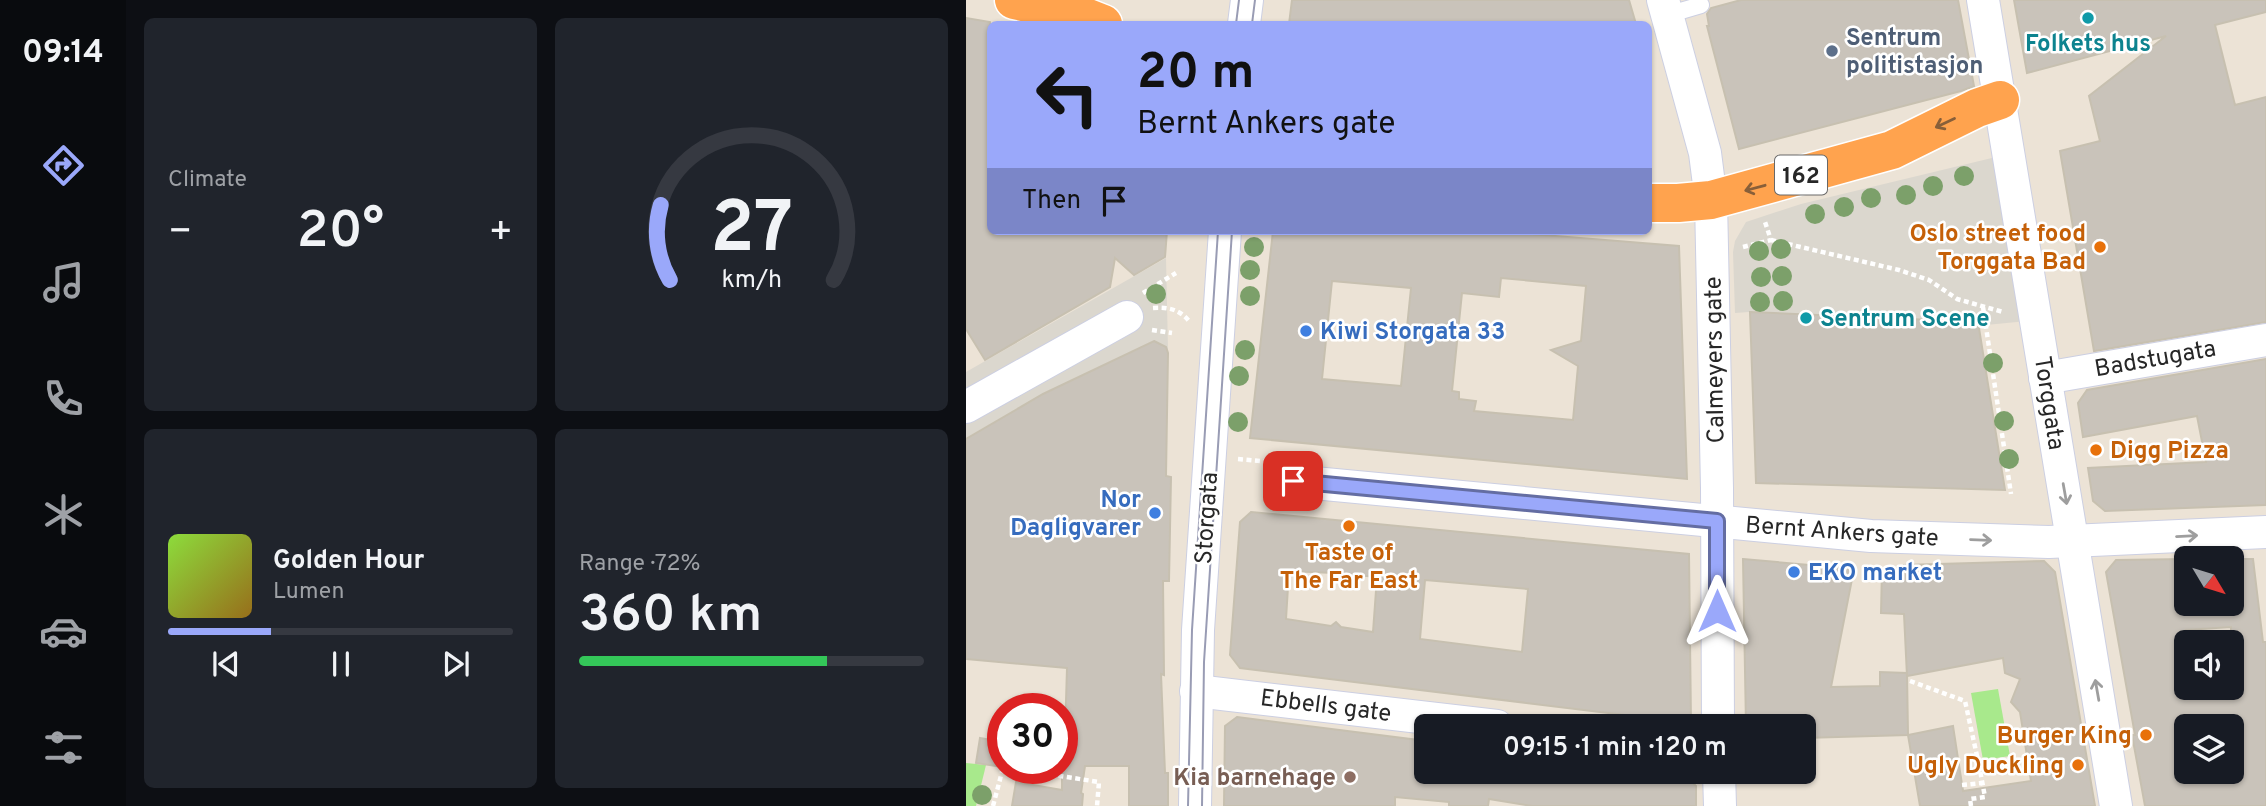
<!DOCTYPE html>
<meta charset="utf-8">
<style>
body{margin:0;font-family:Overpass,sans-serif;background:#20242c;color:#f1f3f6;height:100vh;display:flex;flex-direction:column;font-size:26px;white-space:nowrap}
*{box-sizing:border-box;margin:0}
p{font-size:23px;color:#9ea1a6}
.icon{flex:none;width:38px;height:38px;fill:none;stroke:currentColor;stroke-width:2;stroke-linecap:round;stroke-linejoin:round}
.map{position:relative;flex:1;overflow:hidden}
.panel{display:flex;flex-direction:column;gap:18px;padding:18px;background:#0d0f14;width:840px}
.panel>*{flex:none}
.top-card{position:absolute;left:21px;top:21px;width:665px;height:214px;border-radius:10px;box-shadow:0 2px 5px #0004;background:#9aa8fa;color:#111;overflow:hidden}
.needle{width:46px;rotate:128deg}
.fabs{position:absolute;left:1208px;top:546px;display:grid;gap:14px}
.fabs a{display:grid;place-items:center;width:70px;height:70px;border-radius:10px;background:#171b24;box-shadow:0 2px 5px #0004;font-size:35px}
.speed{position:absolute;left:21px;top:693px;display:flex;gap:14px;font-size:35px;font-weight:700;text-align:center}
.speed>*{display:grid;place-content:center;width:91px;height:91px;border-radius:50%;background:#171b24;box-shadow:0 2px 5px #0004;line-height:1}
.speed .limit{border:10px solid #d22;background:#fff;color:#111}
.pin{position:absolute;display:grid;place-items:center;width:60px;height:60px;color:#fff;margin:-30px;border-radius:14px;box-shadow:0 4px 10px #0006}
.me{position:absolute;width:77px;margin:-38px;rotate:0deg;stroke-linejoin:round;filter:drop-shadow(0 0 5px #0008)}
.turn{display:flex;align-items:center;gap:24px;height:147px;padding:0 35px;font-size:32px}
.turn .icon{width:91px;height:91px;stroke-width:2.5}
.turn b{display:block;font-size:49px;line-height:60px}
.then{display:flex;align-items:center;height:66px;padding:0 35px;background:#0003;gap:14px;font-size:26px}
.big{font-size:52px;font-weight:600;line-height:1.1}
.panel .widget{flex:1;display:flex;flex-direction:column;justify-content:center;gap:10px;min-width:0;padding:0 24px;border-radius:10px;background:#20242c}
.panel .dial{align-items:center;gap:0}
.dial svg{height:182px;overflow:visible;fill:none;stroke:#363941;stroke-width:7;stroke-linecap:round;text-anchor:middle}
.dial text{fill:#f1f3f6;stroke:none}
.song{display:flex;align-items:center;gap:21px}
.cover{width:84px;height:84px;border-radius:10px;background:linear-gradient(135deg,hsl(90 70% 55%),hsl(40 70% 35%))}
.played{height:7px;border-radius:4px;background:linear-gradient(90deg,#9aa8fa 30%,#363941 30%)}
.keys{display:flex;justify-content:space-around;direction:ltr}
.heat{display:flex;justify-content:space-between;align-items:center;font-size:38px;direction:ltr}
.charge{height:10px;border-radius:5px;background:linear-gradient(90deg,#34c759 72%,#363941 0)}
.panel .tiles{flex:1;display:grid;gap:18px;grid-template-columns:repeat(2,1fr)}
.trip{position:absolute;left:448px;top:714px;width:402px;height:70px;border-radius:10px;background:#171b24;box-shadow:0 2px 5px #0004;font-weight:600;line-height:70px;text-align:center}
main{display:flex;flex:1;min-height:0}
.tab-bar{display:flex;flex-direction:column;width:126px;justify-content:space-around;align-items:center;background:#090b0e;color:#9ea1a6}
.tab-bar .icon{width:49px;height:49px}
.tab-bar .selected{color:#9aa8fa}
.tab-bar b{font-size:32px;color:#f1f3f6}
.map>svg:first-child{display:block}
</style>
<main>
<nav class="tab-bar">
<b>09:14</b>
<svg class="icon selected" aria-label="directions" viewBox="0 0 24 24"><path d="M12 3l9 9-9 9-9-9zM9 14v-3h6M13 9l2 2-2 2"/></svg>
<svg class="icon" aria-label="music" viewBox="0 0 24 24"><path d="M9 18V5l10-2v13"/><circle cx="6" cy="18" r="3"/><circle cx="16" cy="16" r="3"/></svg>
<svg class="icon" aria-label="phone" viewBox="0 0 24 24"><path d="M5 4h4l2 5-3 2q2 4 5 5l2-3 5 2v4C11 20 4 13 5 4z"/></svg>
<svg class="icon" aria-label="climate" viewBox="0 0 24 24"><path d="M12 3v18M4 7l16 10M4 17L20 7"/></svg>
<svg class="icon" aria-label="car" viewBox="0 0 24 24"><path d="M5 17H2v-5l4-1 3-4h7l3 4 3 1v5h-3M9 17h6M6 11h13"/><circle cx="7" cy="17" r="2"/><circle cx="17" cy="17" r="2"/></svg>
<svg class="icon" aria-label="filters" viewBox="0 0 24 24"><path d="M4 7h16M4 17h16"/><circle cx="9" cy="7" r="2"/><circle cx="15" cy="17" r="2"/></svg>
</nav>
<section class="panel">
<div class="tiles">
<div class="widget"><p>Climate</p>
<div class="heat"><a>−</a><b class="big">20°</b><a>+</a></div>
</div>
<div class="widget dial"><svg viewBox="0 0 100 80">
<path d="M14 69A42 42 0 1 1 86 69"/>
<path d="M14 69A42 42 0 0 1 10 36" stroke="#9aa8fa"/>
<text x="50" y="56" font-size="32" font-weight="700">27</text>
<text x="50" y="72" font-size="11">km/h</text>
</svg></div>
<div class="widget">
<div class="song"><i class="cover"></i><div><b>Golden Hour</b><p>Lumen</p></div></div>
<div class="played"></div>
<div class="keys"><svg class="icon" aria-label="previous" viewBox="0 0 24 24"><path d="M18 5L8 12l10 7zM5 5v14"/></svg><svg class="icon" aria-label="pause" viewBox="0 0 24 24"><path d="M8 5v14M16 5v14"/></svg><svg class="icon" aria-label="next" viewBox="0 0 24 24"><path d="M6 5l10 7-10 7zM19 5v14"/></svg></div>
</div>
<div class="widget"><p>Range · 72%</p><b class="big">360 km</b><div class="charge"></div></div>
</div>
</section>
<div class="map">
<svg width="1300" height="806" viewBox="0 0 1300 806">
<rect width="100%" height="100%" fill="#ece3d6"/>
<g fill="#a8e98c">
<path d="M1032 689 1044 756 1017 760 1005 693Z"/>
<path d="M0 763 20 765 10 806H0Z"/>
</g>
<g fill="#dbd7ce">
<path d="M1030 157 1061 321 1020 325 1012 321 783 312 769 313 767 252 769 241 780 222 835 204Z"/>
<path d="M200 258 202 350 187 341 77 394 0 438V372Z"/>
</g>
<g fill="#c9c3ba" stroke="#c7c0b0" stroke-width="2" fill-rule="evenodd">
<path d="M326 0H663L670 24H323Z"/>
<path d="M775 0H992L1008 86 995 91 773 149 741 26H743L741 14 745 8Z"/>
<path d="M1048 0H1300V12L1249 25 1269 105 1300 97V322L1128 351 1094 151 1134 141 1123 96 1200 36 1061 73Z"/>
<path d="M0 18 24 22V231H201L199 257 168 275 149 258 144 287 19 360 0 329Z"/>
<path d="M307 231H526L713 246 721 479 284 438ZM535 278 620 286 615 341 585 350 612 366 607 420 508 411 510 401 493 399V392L486 391 496 293 533 297ZM366 281 445 288 435 386 356 379Z"/>
<path d="M784 312 1012 322 1039 490 790 483Z"/>
<path d="M188 341 200 347 202 353 200 476 205 477 203 581H197L198 675 195 674 199 773H202V806H163V766H119L115 793 117 794 116 806H46L50 782 96 790V734H99L101 668 0 659V439L77 394Z"/>
<path d="M1300 359V505L1139 511 1127 501 1122 468 1240 462 1231 416 1117 437 1112 403 1121 390Z"/>
<path d="M285 512 723 554 725 723 274 668 264 655 274 522ZM323 571 368 573 373 578 379 574 411 577 407 632 375 627 370 622 365 626 320 619ZM459 580 562 589 556 652 454 639Z"/>
<path d="M777 559 888 569 865 687 914 686V672L941 673 942 735 838 738V726H780Z"/>
<path d="M1220 559V604H1265V559H1287L1297 642H1300V806H1179L1166 735H1169L1140 572 1150 560ZM1265 627V688H1220V630ZM1220 726H1265V772H1220Z"/>
<path d="M1078 561 1089 572 1129 806H954L942 735 987 726 997 791 1065 781 1054 712 1045 702 1054 679 1039 673 1037 658 941 676 938 614 915 613 916 569 938 568V565Z"/>
<path d="M271 717 460 741V772L718 774 730 786V806H566L523 799 522 806H483V802L429 797V806H258L259 726Z"/>
<path d="M14 738 37 742V767L10 763Z"/>
</g>
<g fill="none" stroke-linecap="round" stroke-linejoin="round">
<g stroke="#cccfe2" stroke-width="18">
<path id="lane" d="M701 15 735 5"/>
</g>
<g stroke="#cccfe2" stroke-width="34">
<g id="street">
<path d="M697 0 739 153 745 200 751 488 752 726"/>
<path d="M1017 0 1150 806"/>
<path d="M278 24 281 0"/>
<path d="M1079 378 1300 340"/>
<path d="M0 407 161 317"/>
<path d="M327 481 905 536 1083 542 1300 532"/>
<path d="M230 691 531 726"/>
<path d="M753 772 754 806"/>
<path d="M229 806 232 630 259 231"/>
</g>
</g>
<g stroke="#fff" stroke-width="41">
<g id="highway">
<path d="M48 0 112 14 137 24"/>
<path d="M682 203H712L745 200 926 150 1011 108 1034 100"/>
</g>
</g>
<g stroke="#fff" stroke-width="4.5" stroke-dasharray="5 3.5" stroke-linecap="butt">
<path d="M805 240 933 270 963 280 991 299 1037 312"/>
<path d="M777 247 805 240 799 222"/>
<path d="M177 293 210 273"/>
<path d="M1017 307 1045 494"/>
<path d="M187 308C202 307 213 309 223 321"/>
<path d="M186 330 206 333"/>
<path d="M272 459 306 462"/>
<path d="M944 681 999 701 1013 765 1045 759"/>
<path d="M42 768 133 782 131 806"/>
<path d="M996 785 1016 783"/>
<path d="M27 806 37 768"/>
<path d="M1005 806 1004 799 1019 797 1013 765"/>
</g>
<use href="#lane" stroke="#fff" stroke-width="16"/>
<use href="#street" stroke="#fff" stroke-width="32"/>
<use href="#highway" stroke="#ffa34e" stroke-width="38"/>
<g stroke="#999cb4" stroke-width="2">
<path d="M270 24 273 0"/>
<path d="M286 24 289 0"/>
<path d="M222 806 226 630 252 231"/>
<path d="M236 806 238 662 266 231"/>
</g>
</g>
<g fill="#7ca06a">
<circle cx="998" cy="176" r="10"/>
<circle cx="967" cy="186" r="10"/>
<circle cx="940" cy="195" r="10"/>
<circle cx="905" cy="198" r="10"/>
<circle cx="878" cy="207" r="10"/>
<circle cx="849" cy="214" r="10"/>
<circle cx="288" cy="247" r="10"/>
<circle cx="815" cy="249" r="10"/>
<circle cx="793" cy="251" r="10"/>
<circle cx="284" cy="270" r="10"/>
<circle cx="816" cy="276" r="10"/>
<circle cx="795" cy="277" r="10"/>
<circle cx="190" cy="294" r="10"/>
<circle cx="284" cy="296" r="10"/>
<circle cx="817" cy="301" r="10"/>
<circle cx="794" cy="302" r="10"/>
<circle cx="279" cy="350" r="10"/>
<circle cx="1027" cy="363" r="10"/>
<circle cx="273" cy="376" r="10"/>
<circle cx="1038" cy="421" r="10"/>
<circle cx="272" cy="422" r="10"/>
<circle cx="1043" cy="459" r="10"/>
<circle cx="16" cy="795" r="10"/>
</g>
<defs><path id="oneway-shaft" d="M-6 0H5M1.5-3L5.5 0L1.5 3" fill="none" stroke-width="1.6" stroke-linecap="round" stroke-linejoin="round" transform="scale(1.75)"/></defs>
<g stroke="#885f39">
<use href="#oneway-shaft" transform="translate(979 123) rotate(155)"/>
<use href="#oneway-shaft" transform="translate(789 188) rotate(165)"/>
</g>
<g stroke="#9e9e9e">
<use href="#oneway-shaft" transform="translate(1099 494) rotate(80)"/>
<use href="#oneway-shaft" transform="translate(1221 536) rotate(-3)"/>
<use href="#oneway-shaft" transform="translate(1015 540) rotate(2)"/>
<use href="#oneway-shaft" transform="translate(1131 690) rotate(-100)"/>
</g>
<g fill="none" stroke-linecap="round" stroke-linejoin="round">
<g stroke="#646da2" stroke-width="18">
<path id="route" d="M327 481 751 521V611"/>
</g>
<use href="#route" stroke="#9aa8fa" stroke-width="12"/>
</g>
<g fill="#0f9aa8" stroke="#fff" stroke-width="2.5">
<circle cx="1122" cy="18" r="7"/>
<circle cx="840" cy="318" r="7"/>
</g>
<circle fill="#5c6f8a" stroke="#fff" stroke-width="2.5" cx="866" cy="51" r="7"/>
<g fill="#e8710a" stroke="#fff" stroke-width="2.5">
<circle cx="1134" cy="247" r="7"/>
<circle cx="1130" cy="450" r="7"/>
<circle cx="383" cy="526" r="7"/>
<circle cx="1180" cy="735" r="7"/>
<circle cx="1112" cy="765" r="7"/>
</g>
<g fill="#3f7fe0" stroke="#fff" stroke-width="2.5">
<circle cx="340" cy="331" r="7"/>
<circle cx="189" cy="513" r="7"/>
<circle cx="828" cy="572" r="7"/>
</g>
<circle fill="#8d6e63" stroke="#fff" stroke-width="2.5" cx="384" cy="777" r="7"/>
<g text-anchor="middle" stroke-width="5" stroke-linejoin="round" paint-order="stroke">
<rect fill="#fff" stroke="#686868" stroke-width="2" x="809" y="155.5" width="52" height="39" rx="5"/>
<g font-size="23" font-weight="bold" fill="#272727">
<text x="835" y="183">162</text>
</g>
<g font-size="24" font-weight="bold" fill="#4e5e75" stroke="#fff" text-anchor="start">
<text x="880" y="45">Sentrum<tspan x="880" dy="28">politistasjon</tspan></text>
</g>
<g font-size="24" font-weight="bold" fill="#0d838f" stroke="#fff">
<text x="1122" y="51">Folkets hus</text>
<text x="854" y="326" text-anchor="start">Sentrum Scene</text>
</g>
<g font-size="24" font-weight="bold" fill="#c56008" stroke="#fff" text-anchor="end">
<text x="1120" y="241">Oslo street food<tspan x="1120" dy="28">Torggata Bad</tspan></text>
<text x="1144" y="458" text-anchor="start">Digg Pizza</text>
<text x="383" y="560" text-anchor="middle">Taste of<tspan x="383" dy="28">The Far East</tspan></text>
<text x="1166" y="743">Burger King</text>
<text x="1098" y="773">Ugly Duckling</text>
</g>
<g font-size="24" font-weight="bold" fill="#366cbe" stroke="#fff" text-anchor="start">
<text x="354" y="339">Kiwi Storgata 33</text>
<text x="175" y="507" text-anchor="end">Nor<tspan x="175" dy="28">Dagligvarer</tspan></text>
<text x="842" y="580">EKO market</text>
</g>
<g font-size="24" fill="#272727" stroke="#fff">
<text transform="translate(1189 358) rotate(-10)" y="8">Badstugata</text>
<text transform="translate(748 360) rotate(-91)" y="8">Calmeyers gate</text>
<text transform="translate(1084 403) rotate(81)" y="8">Torggata</text>
<text transform="translate(240 518) rotate(-86)" y="8">Storgata</text>
<text transform="translate(876 531) rotate(4)" y="8">Bernt Ankers gate</text>
<text transform="translate(360 705) rotate(7)" y="8">Ebbells gate</text>
</g>
<g font-size="24" font-weight="bold" fill="#785e54" stroke="#fff" text-anchor="end">
<text x="370" y="785">Kia barnehage</text>
</g>
</g>
</svg>
<div class="fabs">
<a><svg class="needle" viewBox="-14 -14 28 28"><path d="M0-13l5 13h-10z" fill="#e53935"/><path d="M0 13l5-13h-10z" fill="#9ea1a6"/></svg></a>
<a><svg class="icon" aria-label="sound" viewBox="0 0 24 24"><path d="M4 9h4l5-4v14l-5-4H4zM17 9q2 3 0 6"/></svg></a>
<a><svg class="icon" aria-label="layers" viewBox="0 0 24 24"><path d="M12 4l9 5-9 5-9-5zM3 14l9 5 9-5"/></svg></a>
</div>
<div class="speed"><div class="limit">30</div></div>
<div class="pin" style="left:327px;top:481px;background:#d93025"><svg class="icon" aria-label="arrive" viewBox="0 0 24 24"><path d="M6 21V4h12l-3 4 3 4H6"/></svg></div>
<svg class="me" style="left:751px;top:611px" viewBox="-20 -20 40 40"><path d="M0-17L14 15 0 8-14 15z" fill="#9aa8fa" stroke="#fff" stroke-width="4"/></svg>
<div class="trip">09:15 · 1 min · 120 m</div>
<div class="top-card">
<div class="turn"><svg class="icon" aria-label="left" viewBox="0 0 24 24"><path d="M17 20v-9H6M10 6l-5 5 5 5"/></svg><div><b>20 m</b>Bernt Ankers gate</div></div>
<div class="then">Then<svg class="icon" aria-label="arrive" viewBox="0 0 24 24"><path d="M6 21V4h12l-3 4 3 4H6"/></svg></div>
</div>
</div>
</main>
